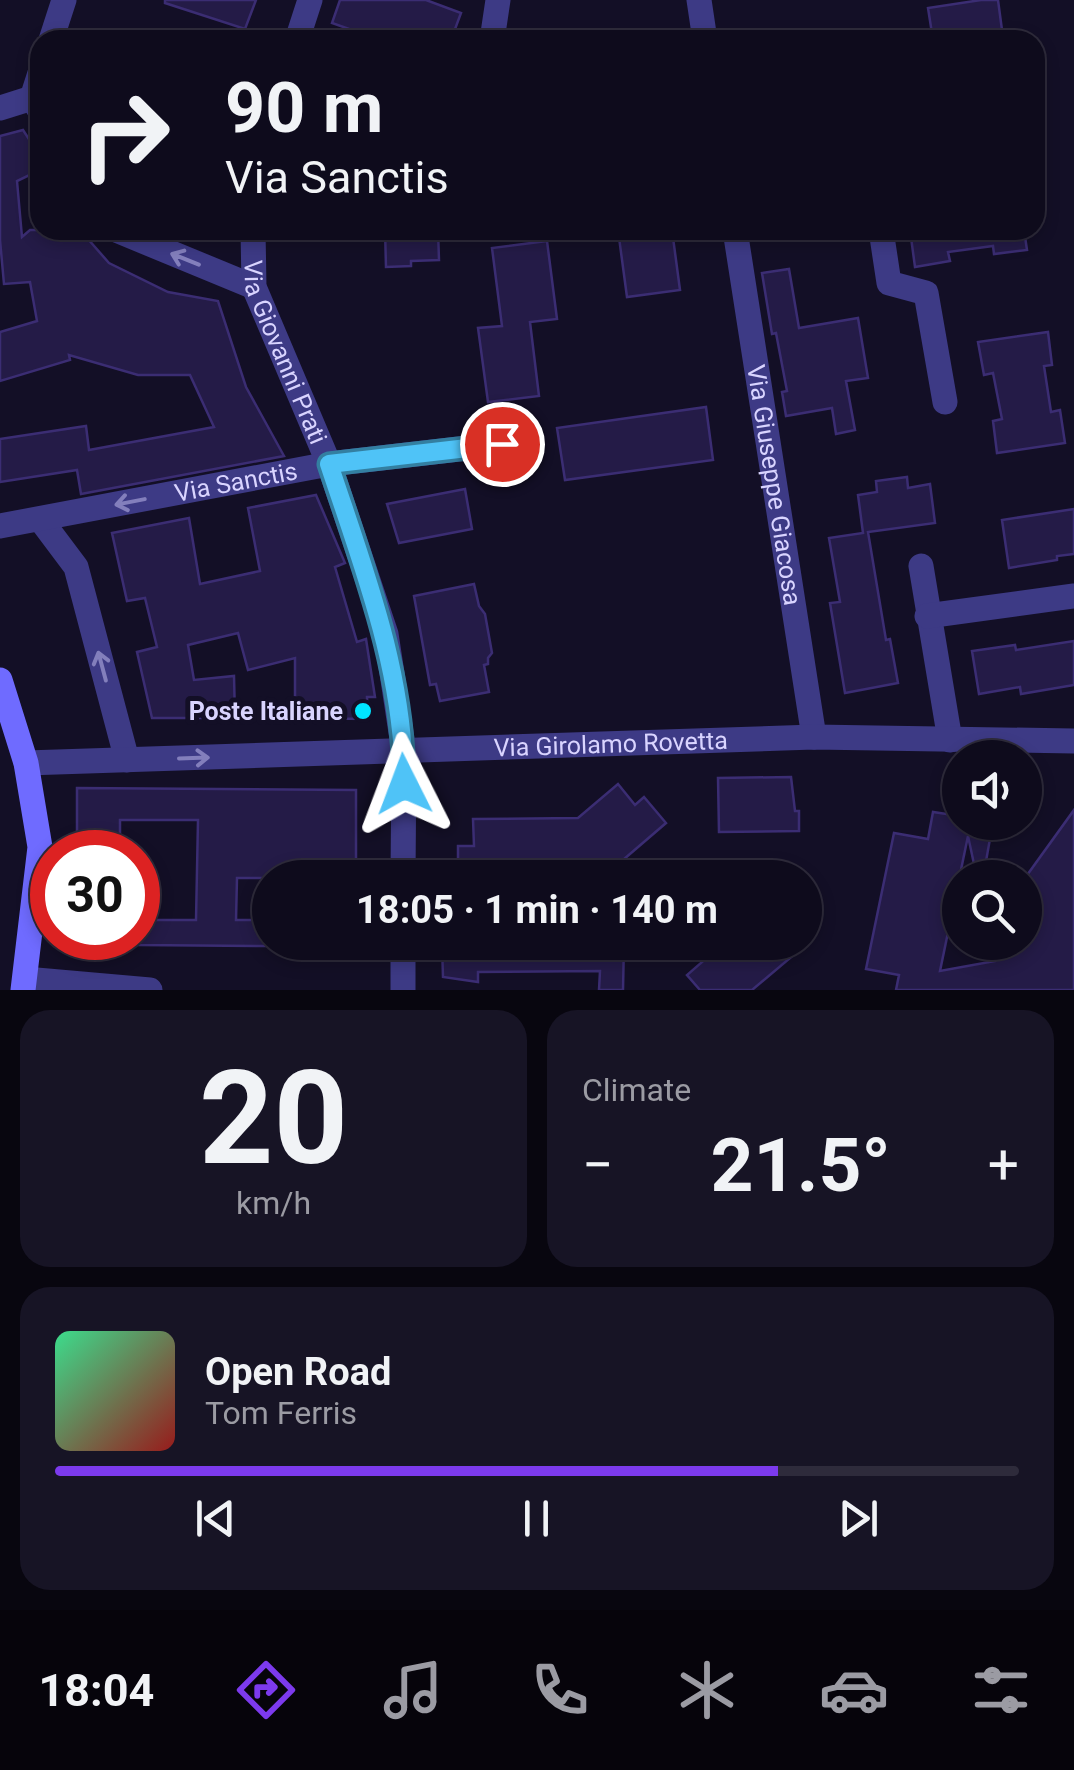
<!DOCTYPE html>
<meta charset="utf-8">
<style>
body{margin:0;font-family:Roboto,sans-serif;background:#171425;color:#f1f3f6;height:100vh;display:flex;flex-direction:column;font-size:38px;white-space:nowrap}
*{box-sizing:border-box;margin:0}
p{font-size:32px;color:#9b9ba3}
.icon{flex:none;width:55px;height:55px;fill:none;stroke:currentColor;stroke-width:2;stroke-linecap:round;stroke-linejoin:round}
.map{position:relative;height:990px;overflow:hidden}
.details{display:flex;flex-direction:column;gap:20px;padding:20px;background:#08060f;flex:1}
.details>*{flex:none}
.guide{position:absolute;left:30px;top:30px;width:1015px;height:210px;border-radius:30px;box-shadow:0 5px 15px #0003,0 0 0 2px #2e2b3b;background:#0e0b1c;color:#f1f3f6;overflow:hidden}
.controls{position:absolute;left:942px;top:740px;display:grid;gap:20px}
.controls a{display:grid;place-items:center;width:100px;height:100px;border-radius:50%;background:#0e0b1c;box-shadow:0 5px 15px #0003,0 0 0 2px #2e2b3b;font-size:50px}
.speed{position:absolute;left:30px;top:830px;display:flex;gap:20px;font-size:50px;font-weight:700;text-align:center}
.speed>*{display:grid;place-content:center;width:130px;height:130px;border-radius:50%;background:#0e0b1c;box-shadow:0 5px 15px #0003,0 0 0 2px #2e2b3b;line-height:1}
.speed .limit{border:15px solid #d22;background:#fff;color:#111}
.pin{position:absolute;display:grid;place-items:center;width:85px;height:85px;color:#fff;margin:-42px;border:5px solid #fff;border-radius:50%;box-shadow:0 2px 10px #0007}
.me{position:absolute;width:110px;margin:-55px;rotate:357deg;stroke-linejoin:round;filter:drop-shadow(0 0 8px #0008)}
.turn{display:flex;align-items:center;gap:35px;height:210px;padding:0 30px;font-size:45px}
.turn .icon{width:130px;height:130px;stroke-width:2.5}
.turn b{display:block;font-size:70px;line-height:85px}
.big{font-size:75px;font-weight:700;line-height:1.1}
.details .tile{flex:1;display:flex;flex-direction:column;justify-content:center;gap:15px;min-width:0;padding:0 35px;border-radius:30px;background:#171425}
.details .dial{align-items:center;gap:0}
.dial b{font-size:130px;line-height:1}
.song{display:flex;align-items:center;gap:30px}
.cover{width:120px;height:120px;border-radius:15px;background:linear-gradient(135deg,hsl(150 70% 55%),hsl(0 70% 35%))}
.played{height:10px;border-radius:5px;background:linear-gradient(90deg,#7c3aed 75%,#2e2b3b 75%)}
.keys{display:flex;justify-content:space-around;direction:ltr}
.heat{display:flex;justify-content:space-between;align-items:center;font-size:55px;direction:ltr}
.details .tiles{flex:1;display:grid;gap:20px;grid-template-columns:1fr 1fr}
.tile:last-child{grid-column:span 2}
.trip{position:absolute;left:252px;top:860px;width:570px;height:100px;border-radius:50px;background:#0e0b1c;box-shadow:0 5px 15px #0003,0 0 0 2px #2e2b3b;font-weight:700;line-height:100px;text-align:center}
.tabs{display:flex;height:160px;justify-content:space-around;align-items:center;background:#06040b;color:#9b9ba3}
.tabs .icon{width:70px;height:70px}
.tabs .current{color:#7c3aed}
.tabs b{font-size:45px;color:#f1f3f6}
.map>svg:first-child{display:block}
</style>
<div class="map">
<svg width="1074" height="990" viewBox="0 0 1074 990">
<rect width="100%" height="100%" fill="#130f26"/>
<g fill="#241b47" stroke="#3b2d73" stroke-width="2.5">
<path d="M165 0H256L245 29 165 3Z"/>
<path d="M340 0H426L461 13 451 40H380L332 23Z"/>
<path d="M981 0H998L1002 30 990 32 991 40H933L928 8Z"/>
<path d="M23 130 40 156V170L17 181 22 237 30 230H80L109 263 168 292 218 301 246 387 284 456 81 494 77 470 0 482V439L86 426 89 450 214 427 190 375H138L69 355 70 360 0 381V332L37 321 30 282 4 284 0 240V136Z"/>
<path d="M385 230H438L439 260 411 261V266L386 267Z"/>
<path d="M618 230H672L680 290 627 297Z"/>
<path d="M910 230H1024L1027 250 994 254 993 246 948 252 950 261 915 267Z"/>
<path d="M547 241 557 319 530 322 539 396 488 402 478 328 502 326 492 248Z"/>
<path d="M789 269 799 328 858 318 868 378 846 381 855 430 836 434 832 408 786 416 782 392 787 391 776 333 772 334 762 273Z"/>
<path d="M1048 332 1052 365 1044 366 1051 412 1060 410 1065 443 997 453 993 421 1002 419 993 373 984 375 978 342Z"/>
<path d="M706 407 713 460 565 480 557 428Z"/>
<path d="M907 477 908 488 930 484 935 523 868 532 886 640 890 639 898 683 845 693 830 603 840 602 829 538 863 533 858 495 877 492 876 481Z"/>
<path d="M465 489 472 529 399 543 387 504Z"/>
<path d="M316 495 345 563 335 567 357 642 366 639 375 697H367L368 719 295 718V658L248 670 238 633 188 645 194 680 234 676 235 718H152L137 652 157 647 145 598 127 601 112 533 189 518 200 584 260 571 248 508Z"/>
<path d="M1074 509V554L1057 556V560L1009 568 1002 520Z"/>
<path d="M474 584 479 606 485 614 492 653 488 658V664L484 665 489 692 440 701 436 684 430 685 414 596Z"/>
<path d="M1074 641V685L1021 694 1020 687 979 694 972 651 1015 645 1016 650Z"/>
<path d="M791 777 795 811H799V831L719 832 718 778Z"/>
<path d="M618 784 635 805 644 797 666 823 602 878H589V874L458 876V846H474L473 819 578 818Z"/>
<path d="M77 788 356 790V878H237L236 920H270V946L138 945V920H196L198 820H120V852H77Z"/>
<path d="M1074 810V990H896L899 975 866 969 894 833 928 839 933 812 960 816V822H993L983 878H977L968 836 940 971 995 961 991 942H1025V878Z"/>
<path d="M463 942H624L623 990H599L600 971 478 972V982L443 977 442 945Z"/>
<path d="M725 942H809L752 990H700L687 975Z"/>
</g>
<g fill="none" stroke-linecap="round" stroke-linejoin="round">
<g stroke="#3d3a85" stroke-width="25">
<path d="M699 0 705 40"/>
<path d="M51 40 64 0"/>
<path d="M297 40 310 0"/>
<path d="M492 40 498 0"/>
<path d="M40 73 32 98 40 111"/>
<path d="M0 108 32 98"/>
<path d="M116 230 254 287"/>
<path id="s1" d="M253 230 254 287 329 464 386 634 404 752 403 878"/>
<path id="s2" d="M735 230 814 737"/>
<path d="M881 230 889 283 926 293 945 402"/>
<path d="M40 519 76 567 127 760"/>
<path id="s3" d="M0 526 329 464 502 444 506 474"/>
<path d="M921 566 950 740"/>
<path d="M927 616 1074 596"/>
<path id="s4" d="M26 763 814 737 1074 741"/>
<path d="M25 979 150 990"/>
<path d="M403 990V942"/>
</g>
<path stroke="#6f6bff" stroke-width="25" d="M0 680 26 763 40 847 23 990"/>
</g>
<defs><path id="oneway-shaft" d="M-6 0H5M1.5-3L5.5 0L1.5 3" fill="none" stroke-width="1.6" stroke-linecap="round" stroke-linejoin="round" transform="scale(2.5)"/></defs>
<g stroke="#837fbc">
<use href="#oneway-shaft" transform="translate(185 259) rotate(-158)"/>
<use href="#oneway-shaft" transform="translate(130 502) rotate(169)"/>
<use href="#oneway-shaft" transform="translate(102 666) rotate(-105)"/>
<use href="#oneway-shaft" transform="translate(194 758) rotate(-2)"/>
</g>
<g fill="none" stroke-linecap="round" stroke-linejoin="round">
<g stroke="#337fa1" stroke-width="25">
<path id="route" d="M404 784C404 671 364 570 329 464L502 444"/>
</g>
<use href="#route" stroke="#4fc3f7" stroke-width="18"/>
</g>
<circle fill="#00e5ff" stroke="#130f26" stroke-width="4" cx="363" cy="711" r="10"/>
<g text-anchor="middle" stroke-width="10" stroke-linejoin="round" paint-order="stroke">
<g font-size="25" fill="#d9d4ff" stroke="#130f26">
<text dy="9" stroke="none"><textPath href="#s1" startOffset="128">Via Giovanni Prati</textPath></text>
<text dy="9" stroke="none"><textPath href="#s3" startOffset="240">Via Sanctis</textPath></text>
<text dy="9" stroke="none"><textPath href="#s2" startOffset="258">Via Giuseppe Giacosa</textPath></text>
<text dy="9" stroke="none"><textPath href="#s4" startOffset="585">Via Girolamo Rovetta</textPath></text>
</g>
<g font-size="25" font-weight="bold" fill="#d9d4ff" stroke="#130f26" text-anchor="end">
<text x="343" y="720">Poste Italiane</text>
</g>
</g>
</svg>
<div class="controls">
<a><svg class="icon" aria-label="sound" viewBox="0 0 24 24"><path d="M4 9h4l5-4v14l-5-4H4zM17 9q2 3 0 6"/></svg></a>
<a><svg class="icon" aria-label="search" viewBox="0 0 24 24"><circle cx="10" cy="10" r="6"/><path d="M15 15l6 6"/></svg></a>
</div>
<div class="speed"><div class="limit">30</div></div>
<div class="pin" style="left:502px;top:444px;background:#d93025"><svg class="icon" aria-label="arrive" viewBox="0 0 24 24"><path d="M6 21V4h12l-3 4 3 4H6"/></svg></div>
<svg class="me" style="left:404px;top:784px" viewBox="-20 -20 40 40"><path d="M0-17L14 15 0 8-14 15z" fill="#4fc3f7" stroke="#fff" stroke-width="4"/></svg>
<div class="trip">18:05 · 1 min · 140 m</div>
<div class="guide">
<div class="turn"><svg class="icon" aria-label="right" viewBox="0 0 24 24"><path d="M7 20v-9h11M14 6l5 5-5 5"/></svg><div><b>90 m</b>Via Sanctis</div></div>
</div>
</div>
<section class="details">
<div class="tiles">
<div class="tile dial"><b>20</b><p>km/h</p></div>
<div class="tile"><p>Climate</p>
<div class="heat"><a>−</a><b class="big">21.5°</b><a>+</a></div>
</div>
<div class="tile">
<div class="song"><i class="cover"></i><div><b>Open Road</b><p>Tom Ferris</p></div></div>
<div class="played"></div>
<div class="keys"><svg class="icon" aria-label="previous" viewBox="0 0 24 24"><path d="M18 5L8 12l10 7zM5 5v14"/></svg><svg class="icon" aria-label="pause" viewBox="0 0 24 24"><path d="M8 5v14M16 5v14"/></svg><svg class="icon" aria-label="next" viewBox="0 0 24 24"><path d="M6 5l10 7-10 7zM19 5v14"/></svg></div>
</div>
</div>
</section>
<nav class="tabs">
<b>18:04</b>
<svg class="icon current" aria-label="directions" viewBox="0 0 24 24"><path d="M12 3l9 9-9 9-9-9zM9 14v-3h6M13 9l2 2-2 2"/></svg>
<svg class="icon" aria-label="music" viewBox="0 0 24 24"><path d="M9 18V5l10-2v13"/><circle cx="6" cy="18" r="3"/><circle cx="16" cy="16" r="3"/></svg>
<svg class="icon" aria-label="phone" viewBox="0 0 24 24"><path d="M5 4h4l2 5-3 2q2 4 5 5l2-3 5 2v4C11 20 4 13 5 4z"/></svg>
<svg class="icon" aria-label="climate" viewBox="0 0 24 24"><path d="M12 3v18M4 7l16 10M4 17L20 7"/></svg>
<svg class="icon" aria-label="car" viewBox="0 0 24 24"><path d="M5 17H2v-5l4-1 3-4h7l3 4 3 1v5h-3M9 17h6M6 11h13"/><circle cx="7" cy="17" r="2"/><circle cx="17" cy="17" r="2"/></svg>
<svg class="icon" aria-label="filters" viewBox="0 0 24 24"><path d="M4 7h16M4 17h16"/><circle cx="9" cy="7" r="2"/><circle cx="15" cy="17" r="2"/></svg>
</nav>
